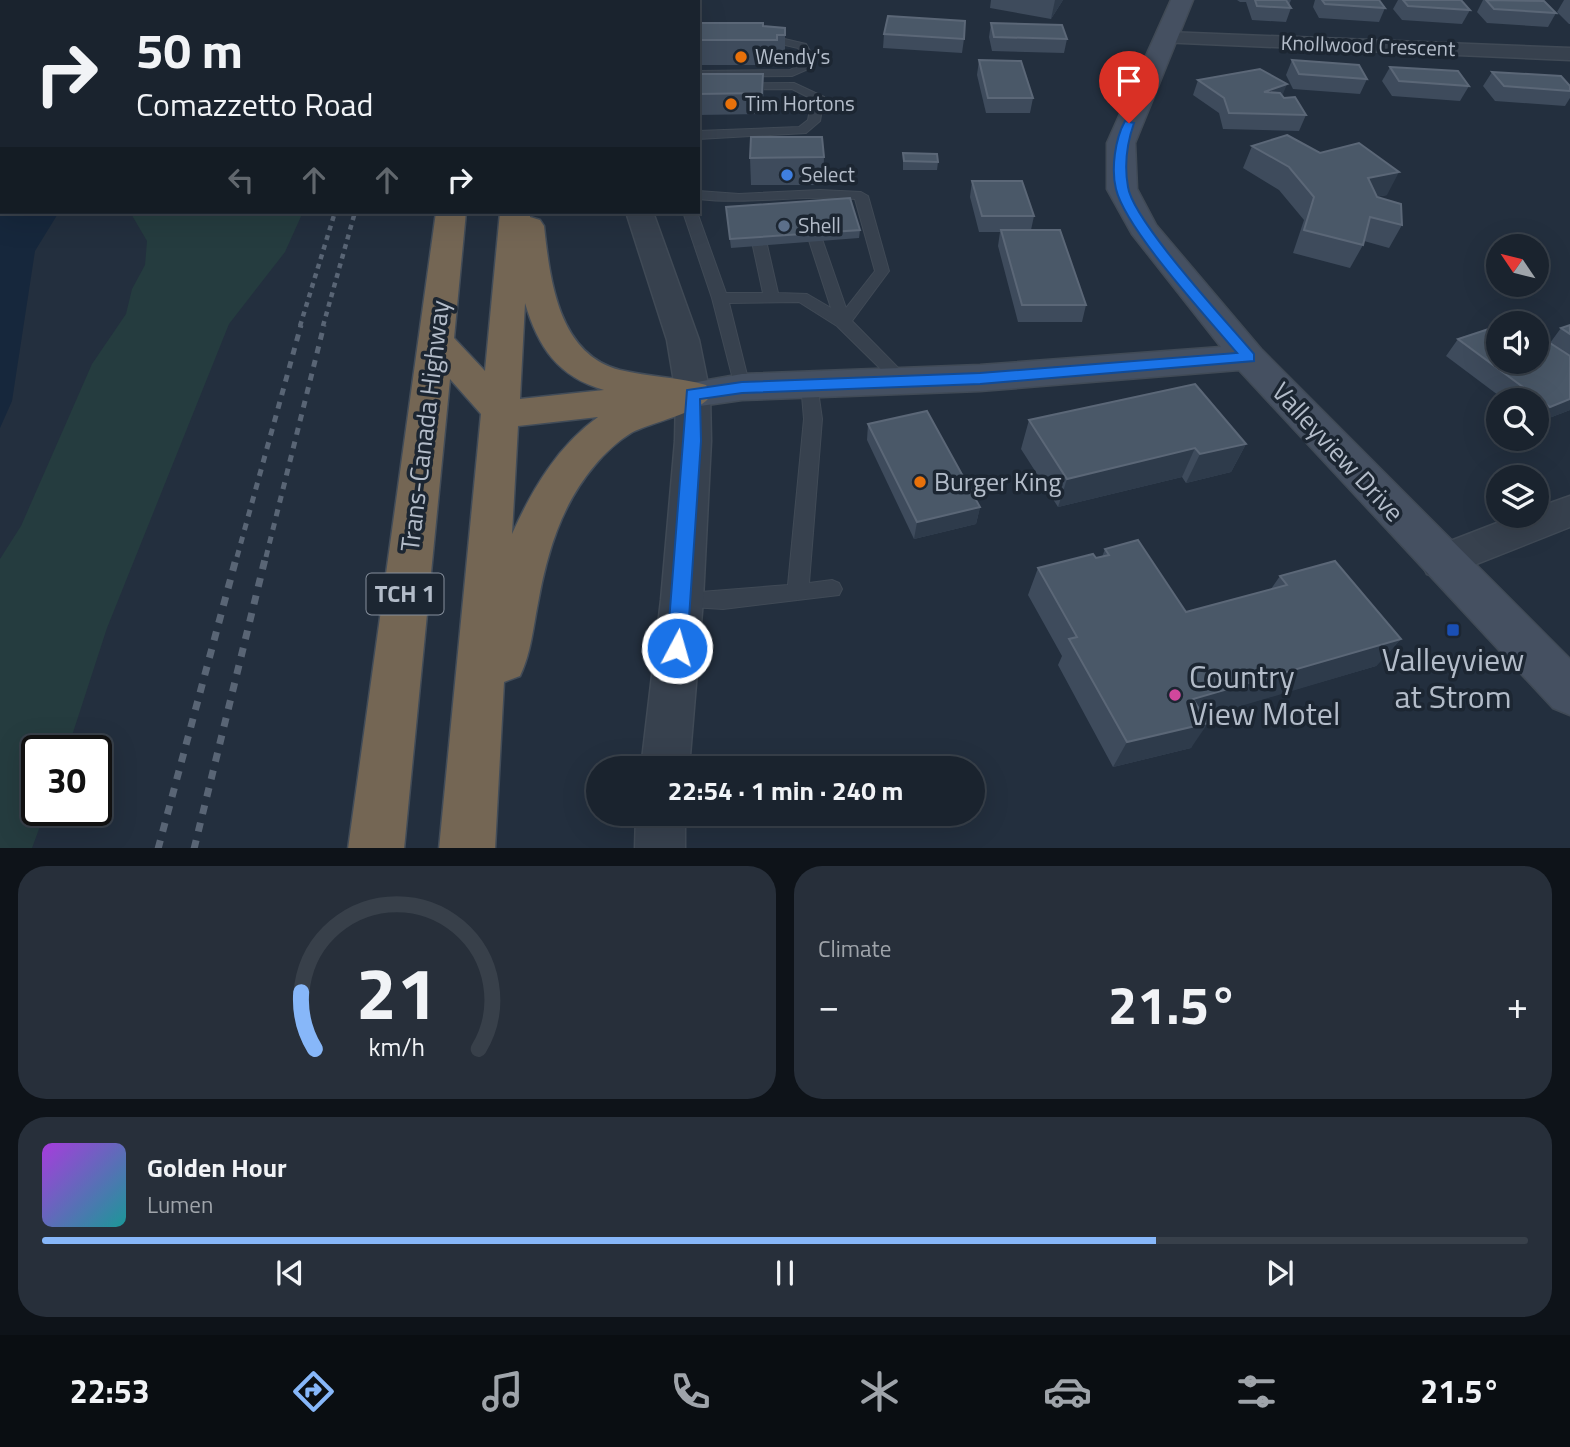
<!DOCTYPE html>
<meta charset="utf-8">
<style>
body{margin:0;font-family:"Titillium Web",sans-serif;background:#272f3a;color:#f1f3f6;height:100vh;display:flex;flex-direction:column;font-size:26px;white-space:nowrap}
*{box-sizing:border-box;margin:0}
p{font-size:23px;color:#9fa4aa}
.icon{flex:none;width:38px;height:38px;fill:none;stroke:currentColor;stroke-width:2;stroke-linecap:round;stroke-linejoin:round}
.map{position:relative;height:848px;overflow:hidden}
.panel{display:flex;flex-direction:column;gap:18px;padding:18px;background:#0e1319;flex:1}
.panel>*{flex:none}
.top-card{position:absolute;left:0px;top:0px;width:700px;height:214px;box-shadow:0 7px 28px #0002,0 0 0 2px #38404a;background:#1a232e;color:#f1f3f6;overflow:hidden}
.needle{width:46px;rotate:305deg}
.controls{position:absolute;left:1486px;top:234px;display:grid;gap:14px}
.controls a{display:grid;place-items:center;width:63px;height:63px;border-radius:50%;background:#1a232e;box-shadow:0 7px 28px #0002,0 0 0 2px #38404a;font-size:35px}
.speed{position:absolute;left:21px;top:735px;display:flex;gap:14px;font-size:35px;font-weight:700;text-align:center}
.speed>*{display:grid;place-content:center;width:91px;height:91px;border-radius:50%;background:#1a232e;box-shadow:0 7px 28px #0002,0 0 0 2px #38404a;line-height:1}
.speed .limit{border:4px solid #111;border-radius:10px;background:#fff;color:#111}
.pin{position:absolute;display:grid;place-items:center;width:60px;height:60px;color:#fff;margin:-72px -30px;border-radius:50% 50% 50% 0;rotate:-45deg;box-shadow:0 0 7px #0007}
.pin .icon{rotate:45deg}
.me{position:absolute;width:77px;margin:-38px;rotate:6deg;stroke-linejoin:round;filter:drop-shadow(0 0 5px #0008)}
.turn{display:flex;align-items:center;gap:24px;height:147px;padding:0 21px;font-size:32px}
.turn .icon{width:91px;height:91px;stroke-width:2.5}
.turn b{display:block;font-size:49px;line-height:60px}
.lanes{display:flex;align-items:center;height:66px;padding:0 21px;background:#0003;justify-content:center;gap:35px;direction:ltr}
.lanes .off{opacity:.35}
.big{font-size:52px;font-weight:700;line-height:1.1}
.panel .tile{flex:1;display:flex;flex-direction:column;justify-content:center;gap:10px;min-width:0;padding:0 24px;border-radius:28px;background:#272f3a}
.panel .dial{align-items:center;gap:0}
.dial svg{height:182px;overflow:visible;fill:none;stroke:#38404a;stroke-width:7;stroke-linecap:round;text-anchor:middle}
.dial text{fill:#f1f3f6;stroke:none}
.song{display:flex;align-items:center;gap:21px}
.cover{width:84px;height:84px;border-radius:10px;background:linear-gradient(135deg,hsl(280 70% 55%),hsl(180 70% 35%))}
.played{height:7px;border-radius:4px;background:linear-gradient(90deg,#87b7f9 75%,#38404a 75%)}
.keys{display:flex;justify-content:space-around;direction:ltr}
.heat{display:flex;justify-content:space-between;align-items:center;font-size:38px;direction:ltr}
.panel .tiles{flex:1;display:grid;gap:18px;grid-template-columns:1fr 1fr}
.tile:last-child{grid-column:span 2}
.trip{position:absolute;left:586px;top:756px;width:399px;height:70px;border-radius:35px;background:#1a232e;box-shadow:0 7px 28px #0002,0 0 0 2px #38404a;font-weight:700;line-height:70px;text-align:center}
.menu{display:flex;height:112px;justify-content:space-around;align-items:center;background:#0a0e12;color:#9fa4aa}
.menu .icon{width:49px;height:49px}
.menu .current{color:#87b7f9}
.menu b{font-size:32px;color:#f1f3f6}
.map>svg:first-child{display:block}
</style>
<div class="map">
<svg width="1570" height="849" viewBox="0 0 1570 849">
<rect width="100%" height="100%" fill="#232f3e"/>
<path fill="#253c3f" d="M130 212H303L285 252 229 324 107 628 67 751H37V810H46L32 848H0V559L21 526 92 364 126 314 132 289 145 265 147 241Z"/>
<path fill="#16273c" d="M0 39 2 212H59L35 251 12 401 0 428Z"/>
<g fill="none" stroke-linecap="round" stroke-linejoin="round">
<g stroke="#404a56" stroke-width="2">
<g id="lane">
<path d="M361 0H371L360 2Z"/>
<path d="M763 34 806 44 813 56 808 69 792 76 698 77V71L790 70 799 65 803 56 798 48 759 39 758 37Z"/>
<path d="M794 83 824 97 820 121 806 133 698 139V131L799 127 808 120 812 99 792 89 698 90V84Z"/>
<path d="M820 190 861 192 868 196 889 271 852 321 911 381 903 387 897 385 837 326 799 302 729 303 750 387 742 393 736 391 712 298 683 212H697L726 293H763L748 223 755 219 762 223 778 293 807 294 831 308 802 219 809 215 814 216 846 308 875 271 855 199C803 194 751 205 698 199V191L739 194Z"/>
<path d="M809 378 817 384 822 419 809 583 832 580 839 583 842 589 839 595 723 609 675 606 672 600 675 594 788 585 804 419 801 384Z"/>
</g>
</g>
<g stroke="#404a56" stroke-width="3">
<g id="street">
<rect x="600" y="0" width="20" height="2"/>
<path d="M1167 32 1570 48V60L1160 42 1157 38Z"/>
<path d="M626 212H653L699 340 710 394 711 441 703 600 689 768H641L661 600 675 441 676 394 667 340Z"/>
<path d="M1570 496V527L1441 578 1427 574 1421 562 1427 550 1515 516H1536V508Z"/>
<path d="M636 814H685V849H635Z"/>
</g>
</g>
<g stroke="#404a56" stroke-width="3">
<path id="secondary" d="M1171 0H1193L1135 143 1137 189 1156 225 1261 349 1570 659V715L1553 708 1239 370 980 391 742 400 693 407 680 403 674 394 680 385 742 374 980 365 1221 347 1132 234 1107 189V143Z"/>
</g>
<g stroke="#424c58" stroke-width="3">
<g id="highway">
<path d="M505 0H527L504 2Z"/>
<rect x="538" y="0" width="22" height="2"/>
<path d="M436 212H466L454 338 485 371 500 212H530V217L540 220 544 226C550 280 558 354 620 370 649 377 678 377 706 385L712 394C700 414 653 421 631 433 618 441 604 454 595 465 561 505 547 553 538 603 533 628 531 653 520 676L504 682 495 849H439L481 414 450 379 404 849H348ZM525 303C538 347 558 377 604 390L520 399ZM598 417C557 447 533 488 512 534L518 426Z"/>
</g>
</g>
<use href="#lane" fill="#37414e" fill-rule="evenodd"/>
<use href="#street" fill="#37414e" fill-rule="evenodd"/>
<use href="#secondary" fill="#455061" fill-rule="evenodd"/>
<use href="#highway" fill="#746654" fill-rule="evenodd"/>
<g stroke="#596575" stroke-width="4.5" stroke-dasharray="5 5" stroke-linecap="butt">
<path d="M300 326 335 212"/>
<path d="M323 326 355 212"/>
</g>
<g stroke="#596575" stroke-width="5" stroke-dasharray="7 7" stroke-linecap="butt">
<path d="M237 557 301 325"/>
<path d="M266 557 324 325"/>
</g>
<g stroke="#596575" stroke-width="7" stroke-dasharray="9 9" stroke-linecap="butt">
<path d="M158 849 237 555"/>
<path d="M194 849 266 555"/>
</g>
</g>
<g fill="#3e4b5c">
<path d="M991 0H1063L1051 19 990 8Z"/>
<path d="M1237 0H1291L1289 5 1291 8 1286 22 1252 20 1246 2H1240Z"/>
<path d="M1315 0H1379L1385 8 1379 22 1319 18 1313 7Z"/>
<path d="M1398 0H1461L1470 10 1462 24 1402 20 1393 9Z"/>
<path d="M1483 0H1523L1556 13 1548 27 1487 23 1477 12Z"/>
<path d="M1564 0H1570V24H1569L1557 12Z"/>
<path d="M698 23 763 26 785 28V60H777V65H698Z"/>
<path d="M991 23 1067 39 1064 53 992 51 989 37Z"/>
<path d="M884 34 964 39 962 53 883 48Z"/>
<path d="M979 60 1033 98 1030 113H986L977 75Z"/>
<path d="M1292 60 1367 79 1360 94 1293 89 1286 75Z"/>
<path d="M1390 67 1469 86 1460 101 1392 96 1382 81Z"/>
<path d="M1492 72 1569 85 1570 84V98L1565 106 1495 101 1483 86Z"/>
<path d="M698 74H763L762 114 698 115Z"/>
<path d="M1198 80 1282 95 1306 115 1299 131 1223 129 1219 113 1193 95Z"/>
<path d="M1252 146 1387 195 1376 197 1402 225 1389 248 1364 241 1363 245 1350 268 1293 253 1304 220 1279 190 1243 168Z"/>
<path d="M903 153 938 162 937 170H903Z"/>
<path d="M824 157 823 185H751L750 158Z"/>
<path d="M972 181 1034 216 1031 230 1086 305 1082 322H1018L998 246 1000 232H979L970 197Z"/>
<path d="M726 207 860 230 859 238 731 248Z"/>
<path d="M1570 325V410L1536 423V401H1506L1446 356 1458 339 1550 343 1561 328Z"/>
<path d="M1029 420 1246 444 1231 472 1186 483 1182 477 1058 507 1021 449Z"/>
<path d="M868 424 980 507 976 524 914 539 867 440Z"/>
<path d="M1105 549 1186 612 1271 589 1280 576 1401 639 1376 666 1204 716 1191 748 1113 767 1058 665 1062 656 1028 595 1038 568 1102 557Z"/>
</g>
<g fill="#2e3b4b">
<path d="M168 0H185V1L164 2Z"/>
<path d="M326 0H352L351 2H324Z"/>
<path d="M1055 0H1063L1051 19Z"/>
<path d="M763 74 764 95 762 114V93Z"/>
<path d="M1287 84 1281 99 1264 92Z"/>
<path d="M1399 172 1387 195 1356 200 1368 178Z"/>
<path d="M1570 399V410L1536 423 1550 407Z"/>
<path d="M1246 444 1231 472 1186 483 1200 454Z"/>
<path d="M1195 448 1182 477 1058 507 1067 479Z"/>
<path d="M980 507 976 524 914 539 917 522Z"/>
<path d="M1401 639 1376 666 1177 725 1193 699Z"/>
<path d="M1208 723 1191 748 1113 767 1127 742Z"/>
</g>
<g fill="#4a5868" stroke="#5b6777" stroke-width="2">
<path d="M121 0H168L164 2H117Z"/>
<path d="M240 0H326L324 2H239Z"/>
<path d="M1255 0H1286L1291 8 1257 6Z"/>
<path d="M1322 0H1379L1385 8 1325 4Z"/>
<path d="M1403 0H1461L1470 10 1408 6Z"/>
<path d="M1486 0 1544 1 1556 13 1494 9Z"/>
<path d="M888 16 965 21 964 39 884 34Z"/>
<path d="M698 23H763V26L785 28V35H777V40H698Z"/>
<path d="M991 23 1062 25 1067 39 994 37Z"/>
<path d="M979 60 1021 61 1033 98H988Z"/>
<path d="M1292 60 1359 65 1367 79 1299 74Z"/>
<path d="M1390 67 1458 71 1469 86 1399 81Z"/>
<path d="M1260 69 1287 84 1264 92 1280 93 1284 98 1295 97 1306 115 1229 113 1224 98 1198 80Z"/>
<path d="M1492 72 1561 76 1570 86V91L1504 86Z"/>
<path d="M698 74H763L762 93 698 94Z"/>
<path d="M1287 135 1320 153 1359 143 1399 172 1368 178 1377 197 1401 204 1402 225 1370 217 1363 245 1304 230 1314 197 1289 167 1252 146Z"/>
<path d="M751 137H822L824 157 750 158Z"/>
<path d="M903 153 937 154 938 162 904 161Z"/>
<path d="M972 181H1022L1034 216H982Z"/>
<path d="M850 198 860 230 730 239 726 207Z"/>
<path d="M1001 230H1060L1086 305H1022Z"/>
<path d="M1516 320 1522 324H1505Z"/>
<path d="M1570 325V334L1561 328Z"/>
<path d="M1498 326V362H1536V334L1570 356V399L1550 407 1458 339Z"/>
<path d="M1195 384 1246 444 1200 454 1195 448 1067 479 1029 420Z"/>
<path d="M927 411 980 507 917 522 868 424Z"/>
<path d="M1138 540 1186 612 1287 585 1280 576 1335 561 1401 639 1193 699 1208 723 1127 742 1069 639 1077 637 1038 568 1093 554 1096 558 1109 555 1105 549Z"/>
</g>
<path fill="#1a73e8" stroke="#114b97" stroke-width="2" d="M1125 121 1134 123C1127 143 1124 165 1128 187 1133 221 1227 322 1254 354V361L980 384 742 393 700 399 701 441 687 648 684 655 677 657 670 655 667 648 687 390 742 382 980 373 1237 353C1207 317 1126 230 1116 189 1111 169 1115 139 1125 121Z"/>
<g fill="#e8710a" stroke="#1c2632" stroke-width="2.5">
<circle cx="741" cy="57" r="7"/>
<circle cx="731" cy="104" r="7"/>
<circle cx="920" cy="482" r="7"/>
</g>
<circle fill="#3f7fe0" stroke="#1c2632" stroke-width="2.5" cx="787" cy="175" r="7"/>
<circle fill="#5c6f8a" stroke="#1c2632" stroke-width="2.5" cx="784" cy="226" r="7"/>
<rect fill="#1a4fb4" stroke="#1c2632" stroke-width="2.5" x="1446" y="623" width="14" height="14" rx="3.5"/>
<circle fill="#d1479c" stroke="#1c2632" stroke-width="2.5" cx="1175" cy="695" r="7"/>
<g text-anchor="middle" stroke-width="7" stroke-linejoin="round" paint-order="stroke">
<g font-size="21" fill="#b3bcc9" stroke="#1c2632">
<text transform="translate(1368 46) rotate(2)" y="7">Knollwood Crescent</text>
</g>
<g font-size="21" fill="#b3bcc9" stroke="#1c2632" text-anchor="start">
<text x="755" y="64">Wendy's</text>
<text x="745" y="111">Tim Hortons</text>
<text x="801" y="182">Select</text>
<text x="798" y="233">Shell</text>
</g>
<rect fill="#1c2632" stroke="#868f9c" stroke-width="2" x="366.5" y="573.5" width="77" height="41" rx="5"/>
<g font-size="24" font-weight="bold" fill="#b3bcc9">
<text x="405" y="602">TCH 1</text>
</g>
<g font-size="26" fill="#b3bcc9" stroke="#1c2632">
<text transform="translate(425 426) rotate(-83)" y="9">Trans-Canada Highway</text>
<text transform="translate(1338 452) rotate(47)" y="9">Valleyview Drive</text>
</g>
<g font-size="26" fill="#b3bcc9" stroke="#1c2632" text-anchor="start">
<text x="934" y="491">Burger King</text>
</g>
<g font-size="32" fill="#b3bcc9" stroke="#1c2632">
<text x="1453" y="671">Valleyview<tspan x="1453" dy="37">at Strom</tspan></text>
<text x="1189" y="688" text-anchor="start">Country<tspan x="1189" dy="37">View Motel</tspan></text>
</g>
</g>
</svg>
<div class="controls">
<a><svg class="needle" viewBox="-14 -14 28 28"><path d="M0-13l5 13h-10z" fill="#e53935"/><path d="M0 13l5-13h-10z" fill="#9fa4aa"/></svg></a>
<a><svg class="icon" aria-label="sound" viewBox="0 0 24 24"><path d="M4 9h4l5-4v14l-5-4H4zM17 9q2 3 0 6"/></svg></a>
<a><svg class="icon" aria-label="search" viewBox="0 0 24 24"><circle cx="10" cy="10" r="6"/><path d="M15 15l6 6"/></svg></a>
<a><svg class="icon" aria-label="layers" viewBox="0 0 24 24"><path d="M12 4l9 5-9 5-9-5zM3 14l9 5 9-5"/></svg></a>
</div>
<div class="speed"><div class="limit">30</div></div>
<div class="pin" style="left:1129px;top:123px;background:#d93025"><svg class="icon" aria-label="arrive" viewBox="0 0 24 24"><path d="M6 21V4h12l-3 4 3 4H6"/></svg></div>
<svg class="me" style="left:677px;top:648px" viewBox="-20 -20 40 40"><circle r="17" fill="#1a73e8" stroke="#fff" stroke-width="3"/><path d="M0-11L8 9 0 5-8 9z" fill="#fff"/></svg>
<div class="trip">22:54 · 1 min · 240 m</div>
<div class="top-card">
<div class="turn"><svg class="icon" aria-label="right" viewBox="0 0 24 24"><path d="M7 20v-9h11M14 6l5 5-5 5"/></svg><div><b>50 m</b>Comazzetto Road</div></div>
<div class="lanes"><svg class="icon off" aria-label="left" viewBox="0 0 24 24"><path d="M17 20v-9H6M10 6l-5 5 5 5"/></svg><svg class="icon off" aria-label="ahead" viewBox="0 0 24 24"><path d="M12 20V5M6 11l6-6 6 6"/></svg><svg class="icon off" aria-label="ahead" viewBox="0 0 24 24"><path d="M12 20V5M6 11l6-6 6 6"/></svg><svg class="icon" aria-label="right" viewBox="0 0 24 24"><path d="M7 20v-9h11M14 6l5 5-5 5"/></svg></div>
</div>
</div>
<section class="panel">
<div class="tiles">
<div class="tile dial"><svg viewBox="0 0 100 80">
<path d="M14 69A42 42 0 1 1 86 69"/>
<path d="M14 69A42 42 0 0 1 8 44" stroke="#87b7f9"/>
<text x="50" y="56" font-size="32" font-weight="700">21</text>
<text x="50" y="72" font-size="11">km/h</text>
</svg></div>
<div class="tile"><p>Climate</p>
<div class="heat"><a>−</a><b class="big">21.5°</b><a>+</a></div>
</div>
<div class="tile">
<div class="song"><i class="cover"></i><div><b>Golden Hour</b><p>Lumen</p></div></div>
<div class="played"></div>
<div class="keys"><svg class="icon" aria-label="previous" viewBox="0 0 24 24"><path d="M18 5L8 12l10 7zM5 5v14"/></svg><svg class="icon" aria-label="pause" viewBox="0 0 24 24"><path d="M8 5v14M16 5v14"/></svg><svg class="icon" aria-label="next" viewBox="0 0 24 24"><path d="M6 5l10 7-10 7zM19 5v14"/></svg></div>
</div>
</div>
</section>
<nav class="menu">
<b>22:53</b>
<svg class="icon current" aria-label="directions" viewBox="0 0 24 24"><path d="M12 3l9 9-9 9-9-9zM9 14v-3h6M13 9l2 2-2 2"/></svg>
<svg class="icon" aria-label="music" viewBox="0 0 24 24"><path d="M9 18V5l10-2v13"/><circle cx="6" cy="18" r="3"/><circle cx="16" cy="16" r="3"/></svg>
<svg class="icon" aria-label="phone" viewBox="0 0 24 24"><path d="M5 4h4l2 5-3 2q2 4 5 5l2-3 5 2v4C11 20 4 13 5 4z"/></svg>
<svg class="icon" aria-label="climate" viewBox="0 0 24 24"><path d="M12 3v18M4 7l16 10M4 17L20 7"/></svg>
<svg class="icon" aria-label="car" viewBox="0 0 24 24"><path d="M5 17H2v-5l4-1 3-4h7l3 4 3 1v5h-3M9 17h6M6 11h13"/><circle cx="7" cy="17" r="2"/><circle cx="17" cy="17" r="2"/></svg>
<svg class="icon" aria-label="filters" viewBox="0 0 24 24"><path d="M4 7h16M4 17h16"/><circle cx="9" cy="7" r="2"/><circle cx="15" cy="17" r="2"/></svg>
<b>21.5°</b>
</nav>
